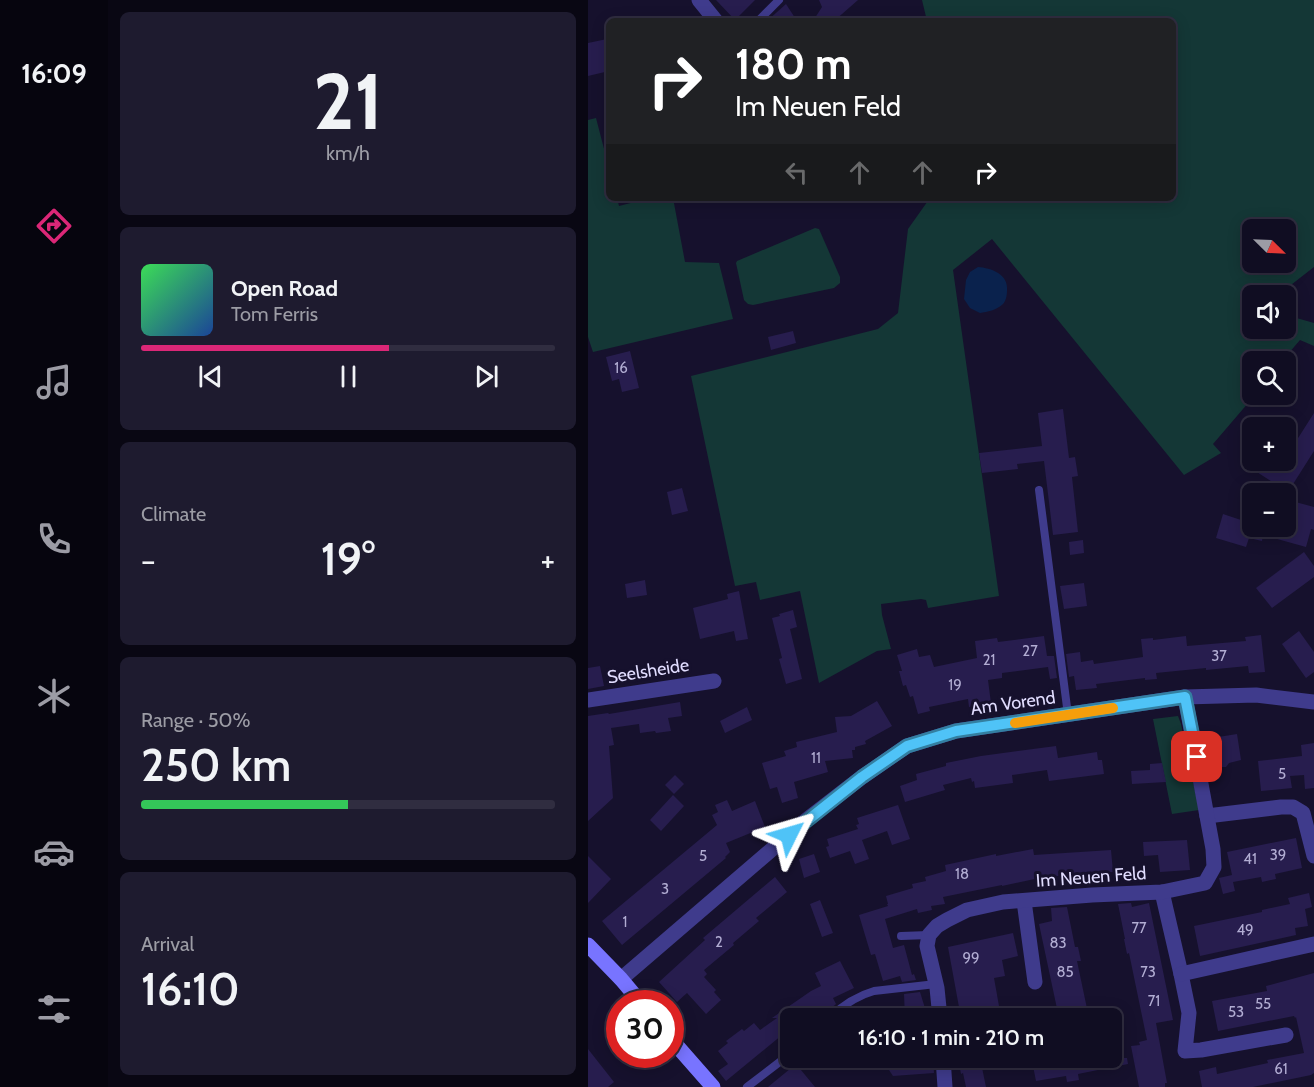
<!DOCTYPE html>
<meta charset="utf-8">
<style>
body{margin:0;font-family:Cabin,sans-serif;background:#1e1b2f;color:#f1f3f6;height:100vh;display:flex;flex-direction:column;font-size:22px;white-space:nowrap}
*{box-sizing:border-box;margin:0}
p{font-size:20px;color:#9c9ca5}
.icon{flex:none;width:33px;height:33px;fill:none;stroke:currentColor;stroke-width:2;stroke-linecap:round;stroke-linejoin:round}
.map{position:relative;flex:1;overflow:hidden}
.panel{display:flex;flex-direction:column;gap:12px;padding:12px;background:#090713;width:480px}
.panel>*{flex:none}
.top-card{position:absolute;left:18px;top:18px;width:570px;height:183px;border-radius:9px;box-shadow:0 3px 15px #0003,0 0 0 2px #302d40;background:#202124;color:#fff;overflow:hidden}
.needle{width:39px;rotate:114deg}
.buttons{position:absolute;left:654px;top:219px;display:grid;gap:12px}
.buttons a{display:grid;place-items:center;width:54px;height:54px;border-radius:9px;background:#100d22;box-shadow:0 3px 15px #0003,0 0 0 2px #302d40;font-size:30px}
.speed{position:absolute;left:18px;top:990px;display:flex;gap:12px;font-size:30px;font-weight:700;text-align:center}
.speed>*{display:grid;place-content:center;width:78px;height:78px;border-radius:50%;background:#100d22;box-shadow:0 3px 15px #0003,0 0 0 2px #302d40;line-height:1}
.speed .limit{border:9px solid #d22;background:#fff;color:#111}
.pin{position:absolute;display:grid;place-items:center;width:51px;height:51px;color:#fff;margin:-26px;border-radius:12px;box-shadow:0 3px 9px #0006}
.me{position:absolute;width:66px;margin:-33px;rotate:50deg;stroke-linejoin:round;filter:drop-shadow(0 0 4px #0008)}
.turn{display:flex;align-items:center;gap:21px;height:126px;padding:0 30px;font-size:27px}
.turn .icon{width:78px;height:78px;stroke-width:2.5}
.turn b{display:block;font-size:42px;line-height:51px}
.lanes{display:flex;align-items:center;height:57px;padding:0 30px;background:#0003;justify-content:center;gap:30px;direction:ltr}
.lanes .off{opacity:.35}
.big{font-size:45px;font-weight:600;line-height:1.1}
.panel .widget{flex:1;display:flex;flex-direction:column;justify-content:center;gap:9px;min-width:0;padding:0 21px;border-radius:9px;background:#1e1b2f}
.panel .dial{align-items:center;gap:0}
.dial b{font-size:78px;line-height:1}
.song{display:flex;align-items:center;gap:18px}
.cover{width:72px;height:72px;border-radius:9px;background:linear-gradient(135deg,hsl(130 70% 55%),hsl(220 70% 35%))}
.played{height:6px;border-radius:3px;background:linear-gradient(90deg,#db2777 60%,#302d40 60%)}
.keys{display:flex;justify-content:space-around;direction:ltr}
.heat{display:flex;justify-content:space-between;align-items:center;font-size:33px;direction:ltr}
.charge{height:9px;border-radius:4px;background:linear-gradient(90deg,#34c759 50%,#302d40 0)}
.trip{position:absolute;left:192px;top:1008px;width:342px;height:60px;border-radius:9px;background:#100d22;box-shadow:0 3px 15px #0003,0 0 0 2px #302d40;font-weight:600;line-height:60px;text-align:center}
main{display:flex;flex:1;min-height:0}
.menu{display:flex;flex-direction:column;width:108px;justify-content:space-around;align-items:center;background:#06050e;color:#9c9ca5}
.menu .icon{width:42px;height:42px}
.menu .current{color:#db2777}
.menu b{font-size:27px;color:#f1f3f6}
.map>svg:first-child{display:block}
</style>
<main>
<nav class="menu">
<b>16:09</b>
<svg class="icon current" aria-label="directions" viewBox="0 0 24 24"><path d="M12 3l9 9-9 9-9-9zM9 14v-3h6M13 9l2 2-2 2"/></svg>
<svg class="icon" aria-label="music" viewBox="0 0 24 24"><path d="M9 18V5l10-2v13"/><circle cx="6" cy="18" r="3"/><circle cx="16" cy="16" r="3"/></svg>
<svg class="icon" aria-label="phone" viewBox="0 0 24 24"><path d="M5 4h4l2 5-3 2q2 4 5 5l2-3 5 2v4C11 20 4 13 5 4z"/></svg>
<svg class="icon" aria-label="climate" viewBox="0 0 24 24"><path d="M12 3v18M4 7l16 10M4 17L20 7"/></svg>
<svg class="icon" aria-label="car" viewBox="0 0 24 24"><path d="M5 17H2v-5l4-1 3-4h7l3 4 3 1v5h-3M9 17h6M6 11h13"/><circle cx="7" cy="17" r="2"/><circle cx="17" cy="17" r="2"/></svg>
<svg class="icon" aria-label="filters" viewBox="0 0 24 24"><path d="M4 7h16M4 17h16"/><circle cx="9" cy="7" r="2"/><circle cx="15" cy="17" r="2"/></svg>
</nav>
<section class="panel">
<div class="widget dial"><b>21</b><p>km/h</p></div>
<div class="widget">
<div class="song"><i class="cover"></i><div><b>Open Road</b><p>Tom Ferris</p></div></div>
<div class="played"></div>
<div class="keys"><svg class="icon" aria-label="previous" viewBox="0 0 24 24"><path d="M18 5L8 12l10 7zM5 5v14"/></svg><svg class="icon" aria-label="pause" viewBox="0 0 24 24"><path d="M8 5v14M16 5v14"/></svg><svg class="icon" aria-label="next" viewBox="0 0 24 24"><path d="M6 5l10 7-10 7zM19 5v14"/></svg></div>
</div>
<div class="widget"><p>Climate</p>
<div class="heat"><a>−</a><b class="big">19°</b><a>+</a></div>
</div>
<div class="widget"><p>Range · 50%</p><b class="big">250 km</b><div class="charge"></div></div>
<div class="widget"><p>Arrival</p><b class="big">16:10</b></div>
</section>
<div class="map">
<svg width="726" height="1087" viewBox="0 0 726 1087">
<rect width="100%" height="100%" fill="#16112d"/>
<g fill="#143736" fill-rule="evenodd">
<path d="M334 0H726V267L690 295 664 296V328H698V315L726 323V346L712 340 694 361 664 362V394L667 395 625 444 633 453 596 475 404 239 365 270 411 596 340 608 338 600 333 599 293 604 294 615 303 649 289 651 231 683 212 591 172 600 168 582 147 586 103 376 290 329 310 313 320 229 342 198H585V21H339ZM664 230H698V262H664Z"/>
<path d="M8 118 21 168V198H29L31 206 62 198H85L97 262 131 263 145 319 5 352 0 337V120Z"/>
<path d="M227 228 231 229 252 277V283L246 288 165 305 160 304 156 300 148 263 149 261Z"/>
<path d="M590 716 593 724 611 810 584 814 565 719Z"/>
</g>
<path fill="#0a224d" d="M390 267C403 268 421 274 419 291 419 295 418 301 415 304 409 310 399 312 392 313L382 308 376 299 378 280 382 272Z"/>
<g fill="#271d4e">
<path d="M128 0H167L147 20Z"/>
<path d="M231 0H270L246 21H225L234 7Z"/>
<path d="M198 4 209 21H179Z"/>
<path d="M19 39 21 48V71L0 76V43Z"/>
<path d="M205 331 208 343 183 350 180 337Z"/>
<path d="M42 351 51 388 34 392 31 379 24 381 18 357Z"/>
<path d="M475 409 481 458 487 457 490 476 484 477 490 532 465 535 456 461 429 464 430 469 394 473 391 453 454 446 450 413Z"/>
<path d="M726 413V451L700 492 658 465 663 456 664 460H671L684 468 689 460H698V457Z"/>
<path d="M94 488 100 511 84 515 79 492Z"/>
<path d="M700 500 726 507V530L723 529 718 547 675 535 674 541 661 538 658 547 628 538 635 514 653 520 655 513 664 516V526H698V508Z"/>
<path d="M495 540 496 553 482 555 481 542Z"/>
<path d="M716 552 726 566V577L684 608 668 588Z"/>
<path d="M57 580 59 595 39 598 37 584Z"/>
<path d="M496 583 499 606 476 609 472 586Z"/>
<path d="M151 591 160 639 148 641 146 631 112 639 105 608 140 599 139 594Z"/>
<path d="M205 610 209 627 202 629 214 679 198 684 191 659 194 658 184 618 192 616 191 614Z"/>
<path d="M711 631 726 652V672L718 678 694 644Z"/>
<path d="M673 635 677 672 661 673 660 666 618 670V668L568 673 569 679 557 680V678L508 684 509 688 488 690 486 676 481 677 478 654 492 652 493 662 505 660 506 664 555 657 553 639 565 638V640L598 636 599 646 658 641 657 637Z"/>
<path d="M456 636 459 656H466L469 678 462 679 460 667 414 673V678L400 680 404 711 390 713 389 706 381 707 380 699 341 707 342 711 330 714 325 696 322 697 318 685 315 686 311 671H314L309 655 329 649 331 657 342 655 346 667 389 658 387 641 409 638 410 642Z"/>
<path d="M12 666 16 686 0 689V668Z"/>
<path d="M289 701 304 726 277 741 278 744 267 747V750H264L265 758 237 761 240 772 206 782 210 798 194 803 189 787 182 789 174 763 198 756 196 751 209 747 208 742 249 732 247 717 263 716Z"/>
<path d="M92 702 94 716 80 718 83 731 68 733 67 731 52 733 51 724 23 728 26 745 21 746 25 798 0 821V716L20 713 21 714Z"/>
<path d="M159 707 164 720 137 733 132 721Z"/>
<path d="M649 734 653 760 641 763 638 767H633L628 763 624 738Z"/>
<path d="M726 743V788L717 789 716 775 702 776 704 788 673 791 670 761 714 756 713 745Z"/>
<path d="M468 746 470 758 509 752 510 760H514L516 774 461 781 459 770 424 775 425 783 387 788 386 781 384 782 383 778 355 785 357 790 317 802 312 786 329 780 328 774 358 766V763L393 756Z"/>
<path d="M574 763 578 782 544 784 543 771 562 770V764Z"/>
<path d="M87 775 96 784 86 794 77 785Z"/>
<path d="M85 795 96 806 73 831 62 820Z"/>
<path d="M139 800 144 811 167 801 177 827 138 843 142 852 137 857 138 858 34 945 14 921 129 825 124 815 130 812 127 805Z"/>
<path d="M310 805 322 839 304 845 299 831 274 840 281 859 267 864 262 851 242 858 238 847 241 846 239 839 270 829 268 825 271 824 269 818Z"/>
<path d="M708 838 714 868 687 874 688 879 674 882 673 877 645 882 647 891 635 894 631 878 644 875 639 852Z"/>
<path d="M599 840 602 870 572 872 570 855 556 856 555 842Z"/>
<path d="M445 849 446 855 523 850 525 872 456 877 414 886V885L355 897 357 904 343 906 344 910 330 913 329 909 297 919 305 948 316 945 324 975 326 974 328 980 314 982 312 976 295 981 287 954 283 955 271 915 300 906 299 904H300L298 896 325 888 324 884 338 881 337 877 358 871 357 865 408 854V856Z"/>
<path d="M226 854 232 872 216 878 211 859Z"/>
<path d="M0 856 23 879 0 903Z"/>
<path d="M187 877 199 892 168 918 171 921 145 943 146 945 116 970 119 974 116 977 128 990 126 992 133 1000 118 1014 99 993 89 1002 71 982 117 940 115 938Z"/>
<path d="M721 893 724 907 717 909 720 926 707 928 708 935 612 956 606 926 674 912V910L702 904 700 898Z"/>
<path d="M232 900 245 933 234 937 222 904Z"/>
<path d="M543 903 544 907 561 903 585 1020 568 1023 579 1083H577V1087H551L543 1046 552 1045 551 1042 559 1040 541 953 539 954 536 939H537L530 904Z"/>
<path d="M479 907 487 947H490L493 961H489L501 1018H471L451 924 464 921 463 908Z"/>
<path d="M425 933 430 956 414 960 417 976 406 978 411 1006H415L417 1018H373L360 947Z"/>
<path d="M252 961 266 988 245 998 248 1004 237 1014 235 1018H202V1047L194 1035 138 1081 130 1071 140 1064 130 1051 140 1043 138 1041 154 1029 156 1031 166 1023 172 1030 189 1018H184L223 991 233 986 227 973Z"/>
<path d="M726 973V1073L723 1075 665 1087H614L611 1071 628 1067 629 1074 680 1063 679 1060 716 1053 708 1017 707 1018 706 1016 630 1031 624 1001 679 991 678 986Z"/>
<path d="M332 992 340 1018H317L316 994Z"/>
<path d="M0 1049 26 1082 20 1087H0Z"/>
<path d="M293 1058H345L346 1073 305 1076Z"/>
<path d="M370 1058H392L398 1087H378L375 1073 373 1074Z"/>
<path d="M462 1058 469 1062 494 1058H539L540 1064 490 1074 491 1080 479 1082 478 1076 448 1081 444 1061Z"/>
<path d="M208 1064 227 1087H180Z"/>
</g>
<g fill="none" stroke-linecap="round" stroke-linejoin="round">
<g stroke="#3f3b8c" stroke-width="8">
<path d="M170 21 191 0"/>
<path d="M451 490 480 715"/>
<path d="M313 936 341 935"/>
<path d="M241 1018C255 1005 268 996 286 991L348 984"/>
<path d="M159 1087 202 1054"/>
</g>
<g stroke="#3f3b8c" stroke-width="15">
<path d="M111 0 128 21"/>
<path d="M0 700 126 681"/>
<path d="M619 816 693 807H705L715 813 726 856"/>
<path d="M574 892 593 974 601 1013 597 1051 613 1050 698 1035"/>
<path d="M436 901 447 982"/>
<path d="M593 974 726 944"/>
<path d="M33 979 217 821 274 777 319 746 368 731 597 697 668 695 726 702"/>
<path d="M352 1018 349 988 339 946 341 935 349 926 359 920 379 910 415 902 504 895 574 892 617 883 626 867 625 849 597 697"/>
<path d="M355 1058 357 1087"/>
</g>
<g stroke="#7874ff" stroke-width="15">
<path d="M0 945 33 979 54 1004"/>
<path d="M82 1038 125 1087"/>
</g>
</g>
<g fill="none" stroke-linecap="round" stroke-linejoin="round">
<g stroke="#337fa1" stroke-width="15">
<path id="route" d="M201 835 274 777 319 746 368 731 597 697 609 757"/>
</g>
<use href="#route" stroke="#4fc3f7" stroke-width="10"/>
<path stroke="#f59e0b" stroke-width="10" d="M427 723 525 708"/>
</g>
<g text-anchor="middle" stroke-width="6" stroke-linejoin="round" paint-order="stroke">
<g font-size="15" fill="#b2add3">
<text x="33" y="373">16</text>
<text x="442" y="656">27</text>
<text x="631" y="661">37</text>
<text x="401" y="665">21</text>
<text x="367" y="690">19</text>
<text x="228" y="763">11</text>
<text x="694" y="779">5</text>
<text x="690" y="860">39</text>
<text x="115" y="861">5</text>
<text x="662" y="864">41</text>
<text x="374" y="879">18</text>
<text x="77" y="894">3</text>
<text x="37" y="927">1</text>
<text x="551" y="933">77</text>
<text x="657" y="935">49</text>
<text x="131" y="947">2</text>
<text x="470" y="948">83</text>
<text x="383" y="963">99</text>
<text x="477" y="977">85</text>
<text x="560" y="977">73</text>
<text x="566" y="1006">71</text>
<text x="675" y="1009">55</text>
<text x="648" y="1017">53</text>
<text x="693" y="1074">61</text>
</g>
<g font-size="18" fill="#e1ddff" stroke="#16112d">
<text transform="translate(60 671) rotate(-9)" y="6">Seelsheide</text>
<text transform="translate(425 703) rotate(-8)" y="6">Am Vorend</text>
<text transform="translate(503 877) rotate(-4)" y="6">Im Neuen Feld</text>
</g>
</g>
</svg>
<div class="buttons">
<a><svg class="needle" viewBox="-14 -14 28 28"><path d="M0-13l5 13h-10z" fill="#e53935"/><path d="M0 13l5-13h-10z" fill="#9c9ca5"/></svg></a>
<a><svg class="icon" aria-label="sound" viewBox="0 0 24 24"><path d="M4 9h4l5-4v14l-5-4H4zM17 9q2 3 0 6"/></svg></a>
<a><svg class="icon" aria-label="search" viewBox="0 0 24 24"><circle cx="10" cy="10" r="6"/><path d="M15 15l6 6"/></svg></a>
<a>+</a>
<a>−</a>
</div>
<div class="speed"><div class="limit">30</div></div>
<div class="pin" style="left:609px;top:757px;background:#d93025"><svg class="icon" aria-label="arrive" viewBox="0 0 24 24"><path d="M6 21V4h12l-3 4 3 4H6"/></svg></div>
<svg class="me" style="left:201px;top:835px" viewBox="-20 -20 40 40"><path d="M0-17L14 15 0 8-14 15z" fill="#4fc3f7" stroke="#fff" stroke-width="4"/></svg>
<div class="trip">16:10 · 1 min · 210 m</div>
<div class="top-card">
<div class="turn"><svg class="icon" aria-label="right" viewBox="0 0 24 24"><path d="M7 20v-9h11M14 6l5 5-5 5"/></svg><div><b>180 m</b>Im Neuen Feld</div></div>
<div class="lanes"><svg class="icon off" aria-label="left" viewBox="0 0 24 24"><path d="M17 20v-9H6M10 6l-5 5 5 5"/></svg><svg class="icon off" aria-label="ahead" viewBox="0 0 24 24"><path d="M12 20V5M6 11l6-6 6 6"/></svg><svg class="icon off" aria-label="ahead" viewBox="0 0 24 24"><path d="M12 20V5M6 11l6-6 6 6"/></svg><svg class="icon" aria-label="right" viewBox="0 0 24 24"><path d="M7 20v-9h11M14 6l5 5-5 5"/></svg></div>
</div>
</div>
</main>
